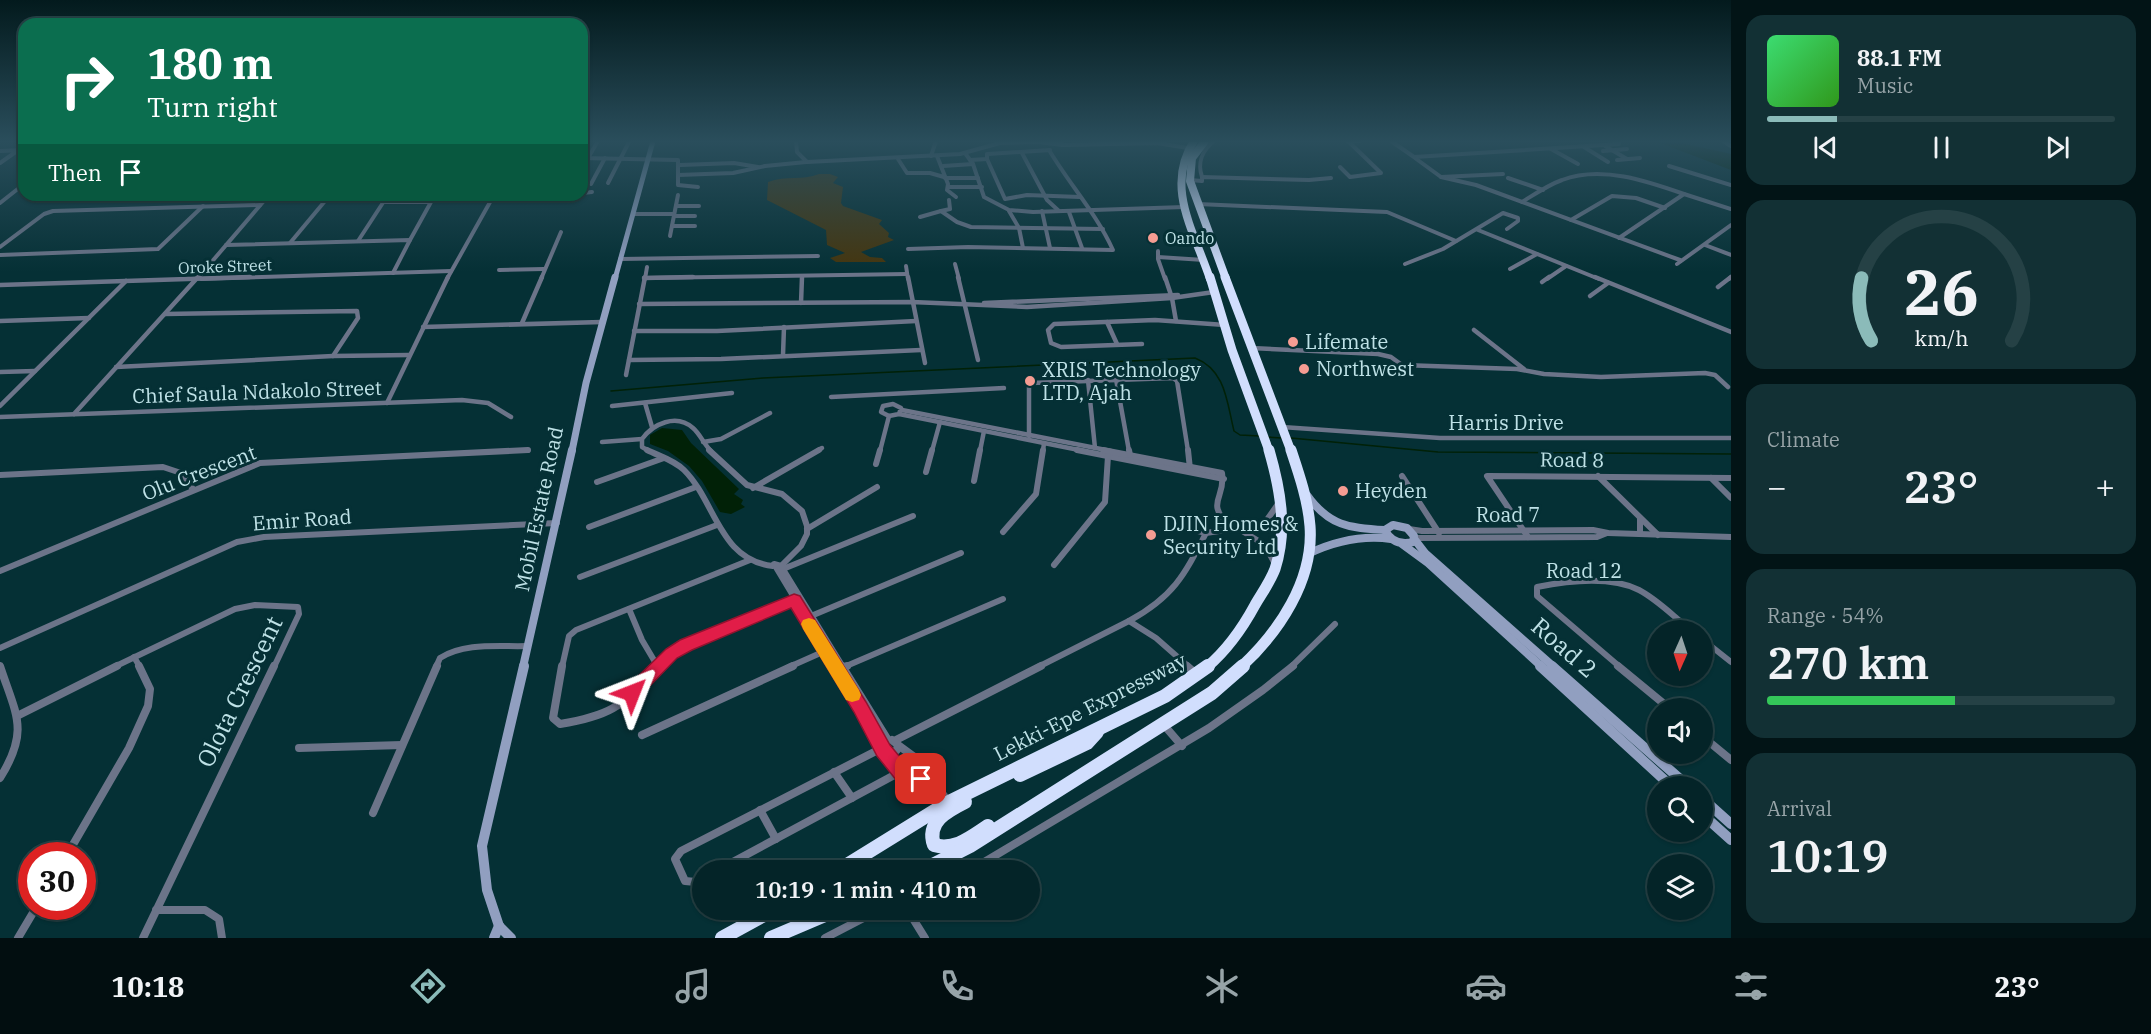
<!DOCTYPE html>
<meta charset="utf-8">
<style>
body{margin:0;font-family:"IBM Plex Serif",serif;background:#123034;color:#f1f3f6;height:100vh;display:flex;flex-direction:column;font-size:22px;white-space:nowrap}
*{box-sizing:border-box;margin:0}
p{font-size:20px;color:#97a4a8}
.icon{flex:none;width:33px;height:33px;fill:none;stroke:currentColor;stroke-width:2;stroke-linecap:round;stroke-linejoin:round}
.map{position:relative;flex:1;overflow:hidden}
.sheet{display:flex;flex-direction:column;gap:15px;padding:15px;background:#021416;width:420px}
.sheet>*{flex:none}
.banner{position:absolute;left:18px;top:18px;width:570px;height:183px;border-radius:18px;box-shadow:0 2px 4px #0004,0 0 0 2px #254145;background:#0b6e4f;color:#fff;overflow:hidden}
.needle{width:39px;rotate:183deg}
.tools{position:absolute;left:1647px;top:620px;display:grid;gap:12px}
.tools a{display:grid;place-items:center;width:66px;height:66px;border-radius:50%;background:#042428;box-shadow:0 2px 4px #0004,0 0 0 2px #254145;font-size:30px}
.speed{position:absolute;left:18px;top:842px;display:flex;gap:12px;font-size:30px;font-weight:700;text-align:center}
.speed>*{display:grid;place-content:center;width:78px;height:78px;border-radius:50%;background:#042428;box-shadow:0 2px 4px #0004,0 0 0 2px #254145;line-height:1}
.speed .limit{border:9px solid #d22;background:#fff;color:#111}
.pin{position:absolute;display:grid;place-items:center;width:51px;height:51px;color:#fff;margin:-26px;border-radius:12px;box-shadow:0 3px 9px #0006}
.me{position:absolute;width:66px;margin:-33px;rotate:45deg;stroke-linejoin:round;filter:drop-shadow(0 0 4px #0008)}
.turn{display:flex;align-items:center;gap:21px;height:126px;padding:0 30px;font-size:27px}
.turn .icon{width:78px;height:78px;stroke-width:2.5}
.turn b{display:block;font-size:42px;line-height:51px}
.then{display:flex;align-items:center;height:57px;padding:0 30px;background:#0003;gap:12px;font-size:22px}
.big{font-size:45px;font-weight:600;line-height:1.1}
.sheet .card{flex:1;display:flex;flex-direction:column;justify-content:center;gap:9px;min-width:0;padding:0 21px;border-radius:18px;background:#123034}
.sheet .dial{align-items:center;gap:0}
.dial svg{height:156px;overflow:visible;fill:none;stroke:#254145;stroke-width:7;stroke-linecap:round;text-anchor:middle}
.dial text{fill:#f1f3f6;stroke:none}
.song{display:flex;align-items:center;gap:18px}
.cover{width:72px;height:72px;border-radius:9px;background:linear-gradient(135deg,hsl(140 70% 55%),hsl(110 70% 35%))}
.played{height:6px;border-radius:3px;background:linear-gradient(90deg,#8bbbb9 20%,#254145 20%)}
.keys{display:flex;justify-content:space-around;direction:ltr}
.heat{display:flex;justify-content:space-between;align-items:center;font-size:33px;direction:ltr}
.charge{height:9px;border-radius:4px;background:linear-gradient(90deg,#34c759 54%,#254145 0)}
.trip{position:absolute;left:692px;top:860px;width:348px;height:60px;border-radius:30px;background:#042428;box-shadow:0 2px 4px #0004,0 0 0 2px #254145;font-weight:600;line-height:60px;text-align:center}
.tabs{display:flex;height:96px;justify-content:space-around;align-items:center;background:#020e10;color:#97a4a8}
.tabs .icon{width:42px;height:42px}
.tabs .selected{color:#8bbbb9}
.tabs b{font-size:27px;color:#f1f3f6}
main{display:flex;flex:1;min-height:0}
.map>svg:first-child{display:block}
</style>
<main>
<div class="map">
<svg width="1731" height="938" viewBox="0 0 1731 938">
<rect width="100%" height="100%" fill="#053035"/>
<path fill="#45350d" d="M819 174H830L838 177 833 183 843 187 841 203 843 206 882 220 879 224 889 233 888 237 894 240 861 252 870 257 882 258 886 262H836L830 258 845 253 827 245 826 230 767 200 768 182C786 175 802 181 819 174Z"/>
<g fill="#012107">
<path d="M1655 141H1673L1731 154V170Z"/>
<path d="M662 428 682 430 691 443 739 489 734 494 743 500 741 504 745 507 731 514 720 512 702 481 689 466 668 451 650 444V435Z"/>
</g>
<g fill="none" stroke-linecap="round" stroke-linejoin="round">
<g stroke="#012107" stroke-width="1.5">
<path d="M611 391 763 378 1195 358C1226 370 1227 403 1234 431L1240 435 1260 436"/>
<path d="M1268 437 1281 438"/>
<path d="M1291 438 1438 452 1731 454"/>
</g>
<g stroke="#6c7489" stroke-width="4">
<path d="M796 141 797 152 807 162 960 154 1000 143 1038 142 1063 145"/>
<path d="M1060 141 1063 145 1157 143 1188 148"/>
<path d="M1347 141H1360"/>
<path d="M1391 141 1414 157 1619 144"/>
<path d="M1723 141 1731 146"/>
<path d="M1605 146 1627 159"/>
<path d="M1584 147 1608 162"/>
<path d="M1551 149 1578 164"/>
<path d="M0 151 24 150"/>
<path d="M1603 151 1627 149"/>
<path d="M965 153 973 164 984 197 1009 210 1033 212 1184 207"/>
<path d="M1022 153 1047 200 1059 211"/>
<path d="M931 156 936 141"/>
<path d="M937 156 948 184 947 190 956 197"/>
<path d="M582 158 678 160V175L733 173 765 166 806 162"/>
<path d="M588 158 598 141"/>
<path d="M1415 158 1441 177 1503 174"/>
<path d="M898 159 907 173H930L944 177"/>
<path d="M987 159 1005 199 1027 195 1080 197"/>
<path d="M970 160 987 159V154L1050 150"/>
<path d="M1617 160 1640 158"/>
<path d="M0 163 17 151"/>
<path d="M680 165 734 163 758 167"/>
<path d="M943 166 973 164"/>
<path d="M1669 166 1731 185"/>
<path d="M1340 167 1350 177 1381 173 1348 141"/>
<path d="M678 175V185L698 187"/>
<path d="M1202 177C1197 162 1202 151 1214 141"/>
<path d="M1441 177 1476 185 1680 260"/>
<path d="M945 178H978"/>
<path d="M1508 178 1543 190"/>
<path d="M1190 180 1202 181V177L1309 180 1331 178"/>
<path d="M608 183 629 142"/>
<path d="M591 184 605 158"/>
<path d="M948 187H982"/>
<path d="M582 193 592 192"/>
<path d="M1684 194 1731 209"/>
<path d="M949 200 950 209 941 211 957 222 971 227 1103 229"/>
<path d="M383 202H431L410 240"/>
<path d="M1522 202C1535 194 1548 185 1562 180 1601 165 1647 181 1684 194L1619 238"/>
<path d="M0 203 24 184"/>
<path d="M1198 204 1387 212 1456 241"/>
<path d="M676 206H699"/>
<path d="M1009 211 1019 228 1023 248"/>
<path d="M1042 211 1050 248"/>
<path d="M1069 212 1082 248"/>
<path d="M633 214H674"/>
<path d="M674 216H695"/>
<path d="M920 217 941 211"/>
<path d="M1571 220 1612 196 1636 198 1665 208"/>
<path d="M672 226H695"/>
<path d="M1478 230 1599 279"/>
<path d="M670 236 678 195"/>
<path d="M358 241 388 195"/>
<path d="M290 243 330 195"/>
<path d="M226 245 410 240 393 273"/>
<path d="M1705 245 1731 255"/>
<path d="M0 247 44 214 53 211 260 205"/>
<path d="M908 249 968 247 1113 250C1096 213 1070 185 1049 150"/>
<path d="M1158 251V259L1165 279"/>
<path d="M0 255 158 249 203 206"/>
<path d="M1158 257 1204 260"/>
<path d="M620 259 818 256"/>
<path d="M955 264 959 279"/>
<path d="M1405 264 1443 249 1503 213 1518 218V221L1507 229"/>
<path d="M1677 264 1731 225"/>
<path d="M906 266 908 279"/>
<path d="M1510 269 1537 254"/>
<path d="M499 270 544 269"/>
<path d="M644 278 907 274"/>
<path d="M197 279 269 195"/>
<path d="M201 279 451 271"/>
<path d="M447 279 494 195"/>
<path d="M541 279 561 232"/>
<path d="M645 279 647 267"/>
<path d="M1547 279 1566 266"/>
<path d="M1729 279 1731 277"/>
</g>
<g stroke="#6c7489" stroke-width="4.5">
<path d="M908 277 925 363"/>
<path d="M958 277 978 360"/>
<path d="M1165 277 1172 298 1176 321"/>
<path d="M1595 277 1731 332"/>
<path d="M644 278 693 277"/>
<path d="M1542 282 1549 277"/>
<path d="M0 285 250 277"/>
<path d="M1718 287 1731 277"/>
<path d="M1590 296 1608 283"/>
<path d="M801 303 802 277"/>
<path d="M984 303 1178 295"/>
<path d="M639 304 912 302 1027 307 1172 298 1214 292"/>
<path d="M165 314 357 311 358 318 333 356"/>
<path d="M0 321 89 318"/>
<path d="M1107 322 1117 344"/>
<path d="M522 323 542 277"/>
<path d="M423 327 602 322"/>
<path d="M1474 330 1524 369"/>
<path d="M634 331H717L916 321"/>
<path d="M1142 344 1061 347 1051 343 1048 330 1054 324 1155 320 1225 325"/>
<path d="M1251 348 1378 354 1391 357 1402 365 1517 369 1544 374 1601 377 1705 373 1715 375 1728 387"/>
<path d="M783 355 784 327"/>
<path d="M629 360 721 359 921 350"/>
<path d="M116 367 333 356 409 355"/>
<path d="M0 372 35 371"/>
<path d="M626 375 645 277"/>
<path d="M1116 379 1129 451"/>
<path d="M1088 380 1095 448"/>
<path d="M831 397 1004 388"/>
<path d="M387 403 448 277"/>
<path d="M645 403 652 427"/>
<path d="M893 404 901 408 899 414 889 416 881 412 883 406Z"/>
<path d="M0 406 126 281"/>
<path d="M612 406 732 393"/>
<path d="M902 410 1111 451"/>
<path d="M74 414 198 277"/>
<path d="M899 414 1084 451"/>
<path d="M0 417 462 400 488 403 511 417"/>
<path d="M1282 427 1440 438H1731"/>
<path d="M1029 436V384L1031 383 1173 378 1177 381 1188 451"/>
<path d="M602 442 642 439"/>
<path d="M703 442 721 439 770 413"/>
<path d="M506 451 528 450"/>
<path d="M649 451 642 447V439C653 424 676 413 693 428 700 434 704 444 711 451"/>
<path d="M817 451 822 448"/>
<path d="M880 451 889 416"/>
<path d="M932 451 940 422"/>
<path d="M980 451 984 431"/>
<path d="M1043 451 1044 443"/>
</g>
<g stroke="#6c7489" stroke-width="6">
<path d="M647 450C659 456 674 460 684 470 716 502 719 560 773 566"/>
<path d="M709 450 747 485 782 494 802 511 807 526V534L801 546 781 566"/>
<path d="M1077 450 1224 479"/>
<path d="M1103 450 1222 473C1226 501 1204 499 1230 528"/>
<path d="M1129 450 1130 455"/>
<path d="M1188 450 1190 469"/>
<path d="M876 464 880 450"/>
<path d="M926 472 932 450"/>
<path d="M0 475 163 467 181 473 193 489"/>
<path d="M1402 476 1439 533"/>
<path d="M1598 476 1658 535"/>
<path d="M1711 478 1731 498"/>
<path d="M974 481 980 450"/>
<path d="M597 482 664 458"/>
<path d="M753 488 819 450"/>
<path d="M1640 518V534"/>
<path d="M589 527 696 487"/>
<path d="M807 529 877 487"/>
<path d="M1239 529 1265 545 1274 562"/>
<path d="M1409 529 1422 531 1593 530 1608 533 1731 537"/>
<path d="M1198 531 1206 533 1264 524 1278 504"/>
<path d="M1003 532 1036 494 1043 450"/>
<path d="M1528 537 1487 476 1731 478"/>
<path d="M1415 538 1597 537 1607 533"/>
<path d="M1054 565 1105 502 1108 456"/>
<path d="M783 569 913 516"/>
<path d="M0 571 260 463 528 450"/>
<path d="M580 577 717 525"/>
<path d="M629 609 642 640 658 667"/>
<path d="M811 616 961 553"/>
<path d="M1129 621C1173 597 1184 576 1206 533"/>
<path d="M1702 639 1731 662"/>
<path d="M0 648 237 542 264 537 557 523"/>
<path d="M134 657 140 667"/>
<path d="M114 667 235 609 255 605 298 607 299 614 274 667"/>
<path d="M436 667 440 658C465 642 499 647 528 646"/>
<path d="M562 667 569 636 576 630 750 560"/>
<path d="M659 667 686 645 794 600"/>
<path d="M789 667 825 651"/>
<path d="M836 667 774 564 781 566 843 667"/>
<path d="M844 667 1003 599"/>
<path d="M1038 667 1129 621 1156 638 1189 667"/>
<path d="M1291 667 1335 624"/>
<path d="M1620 667 1537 596V587C1567 581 1611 576 1639 590 1658 600 1674 617 1691 630"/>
</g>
<g stroke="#6c7489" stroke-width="8">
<path d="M0 666C16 715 30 730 0 778"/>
<path d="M562 666 553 718 560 724C616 715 622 704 661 666"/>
<path d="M835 666 882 745"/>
<path d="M842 666 888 740"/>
<path d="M1187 666 1194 672"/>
<path d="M1618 666 1669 708"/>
<path d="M844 667 847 666"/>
<path d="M17 716 117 666"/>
<path d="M1163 724 1182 746"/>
<path d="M642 735 793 666"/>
<path d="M1702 736 1731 760"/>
<path d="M894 741 1041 666"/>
<path d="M898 745 913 756 948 801"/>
<path d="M882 746 904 775 931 779"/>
<path d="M299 748 402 745"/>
<path d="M886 752 892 753 897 750 898 745 892 740"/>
<path d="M834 772 852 798"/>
<path d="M760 810 776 839"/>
<path d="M373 813 437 666"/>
<path d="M67 855 129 748 148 706 150 689 139 666"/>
<path d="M718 870 900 772"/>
<path d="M971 870 1209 728 1263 690 1293 666"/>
<path d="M702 879 696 882 685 881 675 859 681 851 882 748"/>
<path d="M907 909 925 938"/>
<path d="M156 910H205L219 919 222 938"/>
<path d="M18 938 37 906"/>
<path d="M143 938 274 666"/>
<path d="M825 938 881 909"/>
</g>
<path stroke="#919fc0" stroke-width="5" d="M615 279 653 141"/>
<path stroke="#919fc0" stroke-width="7" d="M572 451 586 383 615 277"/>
<g stroke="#919fc0" stroke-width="8">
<path d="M1307 495C1329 526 1349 528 1385 530"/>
<path d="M1393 525 1407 528 1414 536 1413 542C1401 545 1391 542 1385 530Z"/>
<path d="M1415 540 1425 553 1554 667"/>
<path d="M1402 544 1428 563 1542 667"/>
<path d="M1308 554C1335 541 1361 535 1391 539"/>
<path d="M523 667 572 450"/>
</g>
<g stroke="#919fc0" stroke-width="10">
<path d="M1540 666 1671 786"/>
<path d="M1552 666 1688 786"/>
<path d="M1702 798 1731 824"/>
<path d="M1702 814 1731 840"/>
<path d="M499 926 487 890 482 846 524 666"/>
<path d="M499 926 511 938"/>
<path d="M494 938 499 926"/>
</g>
<g stroke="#d1defd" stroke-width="8">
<path d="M1194 141C1164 187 1195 233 1210 279"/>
<path d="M1205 141 1192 158 1190 181 1226 279"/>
</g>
<g stroke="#d1defd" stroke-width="9">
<path d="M1210 277 1232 350 1269 451"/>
<path d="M1225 277 1291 451"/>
</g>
<g stroke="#d1defd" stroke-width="11">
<path d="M1207 667C1227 650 1242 629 1255 605 1262 593 1270 582 1275 569 1288 529 1280 488 1269 450"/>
<path d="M1241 667C1279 632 1314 580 1310 526 1308 500 1299 474 1291 450"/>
</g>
<g stroke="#d1defd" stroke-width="14">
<path d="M1020 775 1087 743 1097 732"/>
<path d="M965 802C947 811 926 822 934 845 955 851 971 837 988 826"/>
<path d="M839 870 949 802 1165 696 1208 666"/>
<path d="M923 870 970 846 1212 693 1243 666"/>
<path d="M722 938 775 909"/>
<path d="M771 938 839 909"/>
</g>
</g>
<linearGradient id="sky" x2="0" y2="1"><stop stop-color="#031a1d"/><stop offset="0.52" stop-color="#2a4e5c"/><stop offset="1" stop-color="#2a4e5c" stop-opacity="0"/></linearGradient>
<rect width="1731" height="272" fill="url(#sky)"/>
<path fill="#e11d48" stroke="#92132f" stroke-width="1.5" d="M794 594 800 596 866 702 890 745 909 768 928 773 931 779 928 785 921 787 897 781 877 756 854 712 791 608 692 650 677 658 638 698 632 700 626 698 624 693 626 688 666 649 680 640Z"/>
<path fill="#f59e0b" d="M809 618 815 620 859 690 861 695 859 700 852 702 846 700 803 629 801 624 803 620Z"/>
<g fill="#f59c92" stroke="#053035" stroke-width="2">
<circle cx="1153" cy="238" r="6"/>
<circle cx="1293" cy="342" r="6"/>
<circle cx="1304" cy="369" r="6"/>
<circle cx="1030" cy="381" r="6"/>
<circle cx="1343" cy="491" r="6"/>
<circle cx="1151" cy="535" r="6"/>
</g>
<g text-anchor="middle" stroke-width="6" stroke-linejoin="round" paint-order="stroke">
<g font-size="16" fill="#bfe2e7" stroke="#053035" text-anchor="start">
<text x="1165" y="244">Oando</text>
</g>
<g font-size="16" fill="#bfe2e7" stroke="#053035">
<text transform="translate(225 266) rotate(-2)" y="6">Oroke Street</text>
</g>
<g font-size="20" fill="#bfe2e7" stroke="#053035" text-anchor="start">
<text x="1305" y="349">Lifemate</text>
<text x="1316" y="376">Northwest</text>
<text x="1042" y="377">XRIS Technology<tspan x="1042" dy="23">LTD, Ajah</tspan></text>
<text x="1355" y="498">Heyden</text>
<text x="1163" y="531">DJIN Homes &amp;<tspan x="1163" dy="23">Security Ltd</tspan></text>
</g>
<g font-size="20" fill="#bfe2e7" stroke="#053035">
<text transform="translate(257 392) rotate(-2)" y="7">Chief Saula Ndakolo Street</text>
<text x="1506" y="430">Harris Drive</text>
<text transform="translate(1572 460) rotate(1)" y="7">Road 8</text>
<text transform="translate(199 473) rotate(-21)" y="7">Olu Crescent</text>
<text transform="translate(539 509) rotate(-78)" y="7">Mobil Estate Road</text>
<text x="1508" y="522">Road 7</text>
<text transform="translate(302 520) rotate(-4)" y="7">Emir Road</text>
<text x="1584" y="578">Road 12</text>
<text transform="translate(1090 707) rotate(-27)" y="7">Lekki-Epe Expressway</text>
</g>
<g font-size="24" fill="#bfe2e7" stroke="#053035">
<text transform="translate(1564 648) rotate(41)" y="8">Road 2</text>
<text transform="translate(240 692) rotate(-64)" y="8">Olota Crescent</text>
</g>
</g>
</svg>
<div class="tools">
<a><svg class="needle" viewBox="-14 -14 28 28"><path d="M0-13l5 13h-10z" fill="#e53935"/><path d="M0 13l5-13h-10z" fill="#97a4a8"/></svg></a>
<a><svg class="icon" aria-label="sound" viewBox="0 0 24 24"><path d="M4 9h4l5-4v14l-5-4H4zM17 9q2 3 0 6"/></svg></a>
<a><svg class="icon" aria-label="search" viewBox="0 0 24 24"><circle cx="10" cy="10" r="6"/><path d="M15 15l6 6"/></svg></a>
<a><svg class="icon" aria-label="layers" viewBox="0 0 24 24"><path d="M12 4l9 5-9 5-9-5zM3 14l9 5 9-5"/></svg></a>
</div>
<div class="speed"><div class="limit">30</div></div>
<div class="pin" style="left:921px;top:779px;background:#d93025"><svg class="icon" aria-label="arrive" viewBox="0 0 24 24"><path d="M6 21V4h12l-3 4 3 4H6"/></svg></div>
<svg class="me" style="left:632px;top:693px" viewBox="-20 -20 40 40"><path d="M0-17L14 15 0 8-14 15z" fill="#e11d48" stroke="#fff" stroke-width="4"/></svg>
<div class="trip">10:19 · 1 min · 410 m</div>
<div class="banner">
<div class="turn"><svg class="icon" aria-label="right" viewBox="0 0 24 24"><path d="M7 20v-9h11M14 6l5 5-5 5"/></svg><div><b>180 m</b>Turn right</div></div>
<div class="then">Then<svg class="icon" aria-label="arrive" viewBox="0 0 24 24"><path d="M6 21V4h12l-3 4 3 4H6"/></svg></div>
</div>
</div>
<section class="sheet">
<div class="card">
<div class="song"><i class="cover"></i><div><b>88.1 FM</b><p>Music</p></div></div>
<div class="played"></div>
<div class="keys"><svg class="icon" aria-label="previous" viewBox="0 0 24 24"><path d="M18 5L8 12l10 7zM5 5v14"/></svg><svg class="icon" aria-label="pause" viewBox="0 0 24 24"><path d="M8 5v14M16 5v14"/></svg><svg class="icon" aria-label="next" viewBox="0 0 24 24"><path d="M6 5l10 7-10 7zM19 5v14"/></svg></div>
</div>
<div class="card dial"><svg viewBox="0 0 100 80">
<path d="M14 69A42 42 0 1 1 86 69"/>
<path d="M14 69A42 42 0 0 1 9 37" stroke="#8bbbb9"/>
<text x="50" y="56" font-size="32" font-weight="700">26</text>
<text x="50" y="72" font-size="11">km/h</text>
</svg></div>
<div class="card"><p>Climate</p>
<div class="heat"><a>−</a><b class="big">23°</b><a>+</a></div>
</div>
<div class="card"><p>Range · 54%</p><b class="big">270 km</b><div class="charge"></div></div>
<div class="card"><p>Arrival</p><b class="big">10:19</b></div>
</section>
</main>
<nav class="tabs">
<b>10:18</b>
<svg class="icon selected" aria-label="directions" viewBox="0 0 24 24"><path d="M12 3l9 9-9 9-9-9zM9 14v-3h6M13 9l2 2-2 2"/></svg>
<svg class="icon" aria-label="music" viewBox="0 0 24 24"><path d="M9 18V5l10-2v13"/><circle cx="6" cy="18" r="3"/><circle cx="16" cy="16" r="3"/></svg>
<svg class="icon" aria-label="phone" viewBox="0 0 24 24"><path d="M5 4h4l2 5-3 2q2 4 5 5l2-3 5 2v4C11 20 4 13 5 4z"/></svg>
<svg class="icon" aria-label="climate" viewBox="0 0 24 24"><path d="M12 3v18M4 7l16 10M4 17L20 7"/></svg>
<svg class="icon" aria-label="car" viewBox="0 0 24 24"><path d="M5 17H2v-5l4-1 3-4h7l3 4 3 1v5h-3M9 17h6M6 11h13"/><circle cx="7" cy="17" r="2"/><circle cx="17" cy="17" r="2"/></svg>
<svg class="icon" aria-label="filters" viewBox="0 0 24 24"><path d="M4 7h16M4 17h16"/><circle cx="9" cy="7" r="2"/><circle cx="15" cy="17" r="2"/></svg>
<b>23°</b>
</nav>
